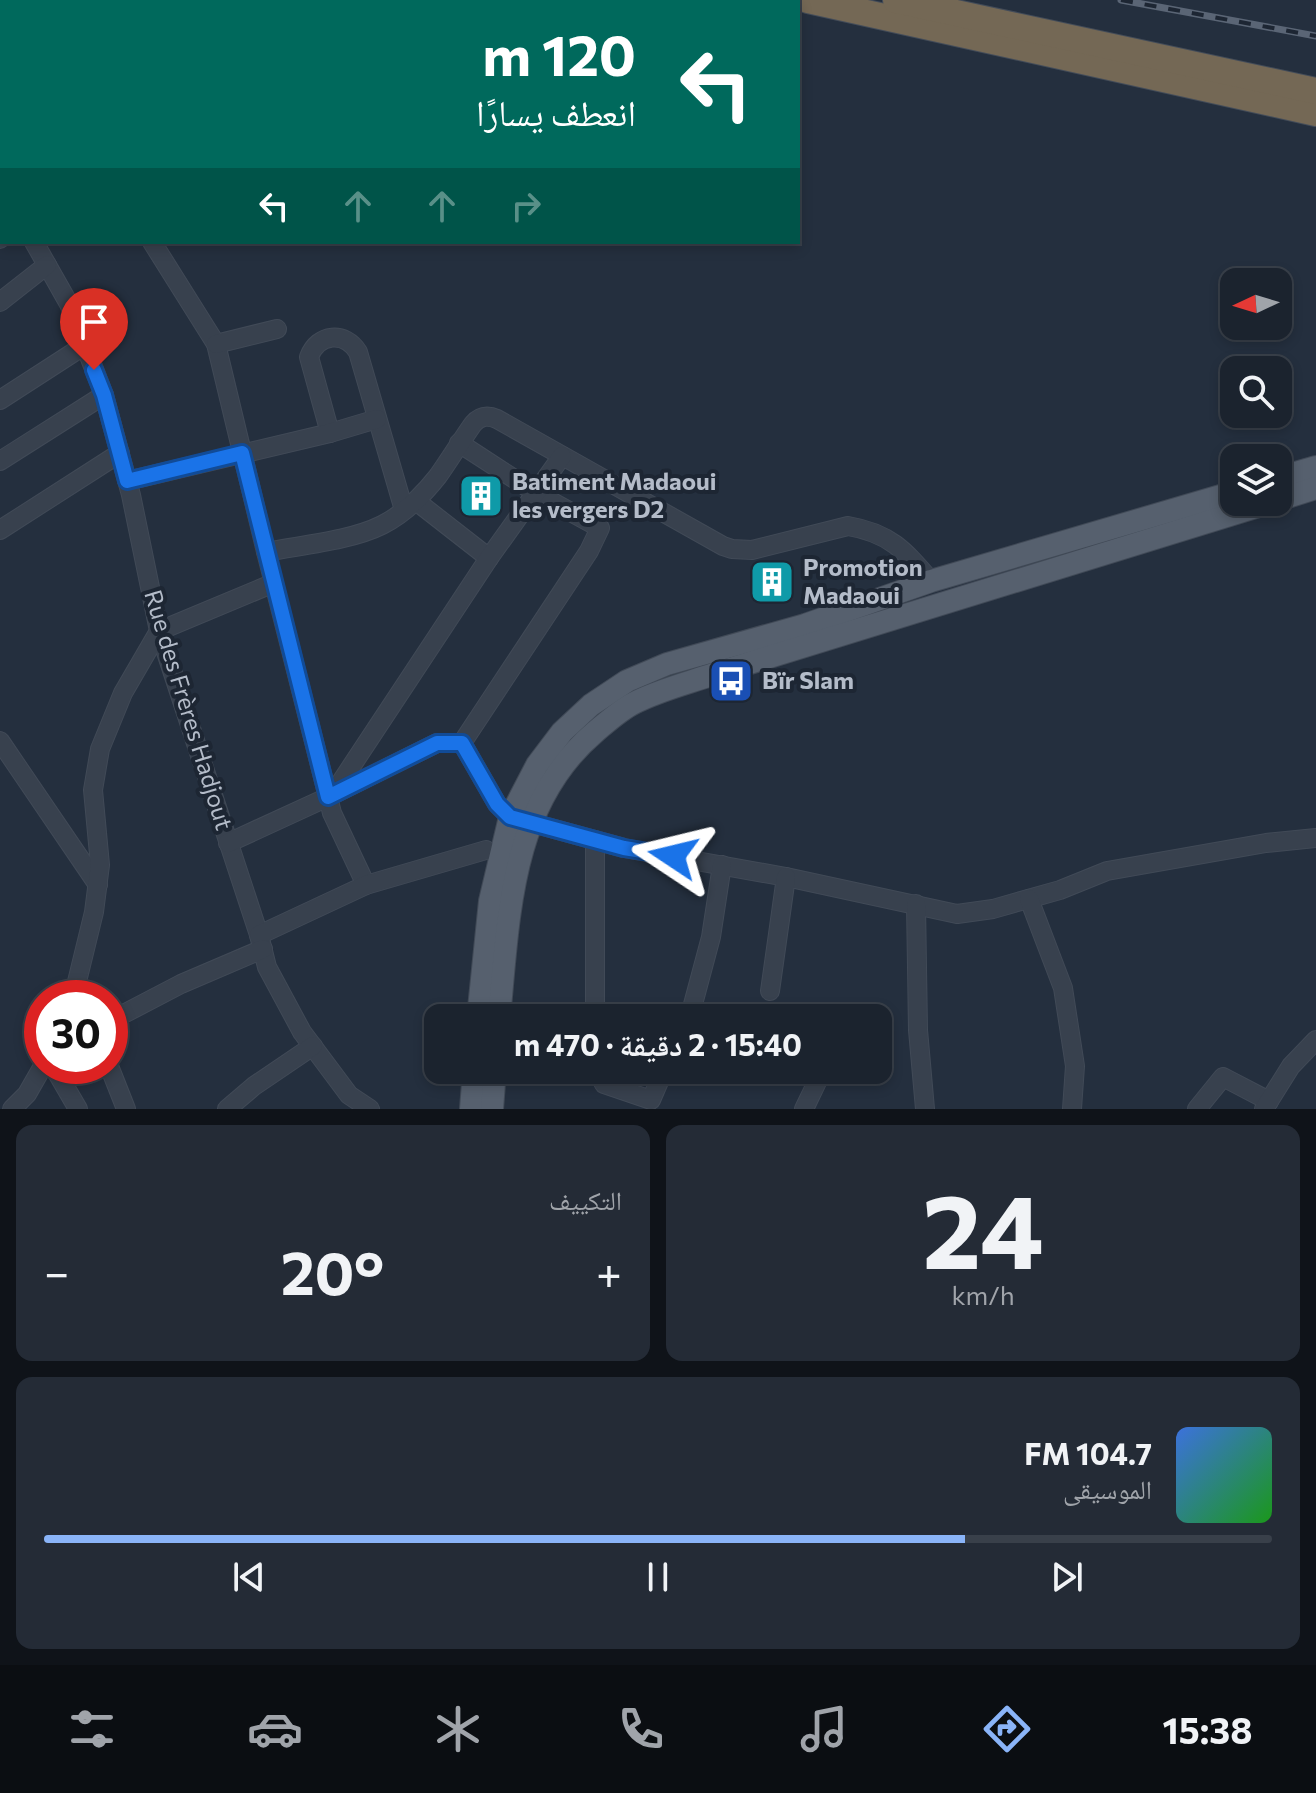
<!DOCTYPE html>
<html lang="ar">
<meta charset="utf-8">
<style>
body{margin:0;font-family:Commissioner,"Noto Naskh Arabic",sans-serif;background:#242b36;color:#f1f3f6;direction:rtl;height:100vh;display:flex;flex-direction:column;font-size:30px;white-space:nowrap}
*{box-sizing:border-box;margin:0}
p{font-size:26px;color:#a0a4aa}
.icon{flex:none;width:44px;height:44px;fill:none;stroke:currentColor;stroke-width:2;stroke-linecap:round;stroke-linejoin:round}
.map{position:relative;height:1109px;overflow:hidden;direction:ltr}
.panel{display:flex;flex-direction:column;gap:16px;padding:16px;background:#0f1319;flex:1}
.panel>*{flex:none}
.banner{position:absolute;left:0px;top:0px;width:800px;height:244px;box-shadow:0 4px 12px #0003,0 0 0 2px #39404a;direction:rtl;background:#00695c;color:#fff;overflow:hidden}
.needle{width:52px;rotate:266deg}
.fabs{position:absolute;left:1220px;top:268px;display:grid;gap:16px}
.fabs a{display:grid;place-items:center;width:72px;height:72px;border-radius:16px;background:#1b232e;box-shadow:0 4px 12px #0003,0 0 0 2px #39404a;font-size:40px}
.speed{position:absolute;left:24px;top:980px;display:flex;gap:16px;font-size:40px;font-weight:700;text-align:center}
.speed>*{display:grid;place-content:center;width:104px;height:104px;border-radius:50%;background:#1b232e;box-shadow:0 4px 12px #0003,0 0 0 2px #39404a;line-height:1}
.speed .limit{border:12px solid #d22;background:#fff;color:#111}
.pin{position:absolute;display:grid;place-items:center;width:68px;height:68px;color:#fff;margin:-82px -34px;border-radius:50% 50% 50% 0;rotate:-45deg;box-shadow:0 0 8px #0007}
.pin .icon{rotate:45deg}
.me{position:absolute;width:88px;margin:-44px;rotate:280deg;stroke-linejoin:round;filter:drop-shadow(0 0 6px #0008)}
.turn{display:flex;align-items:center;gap:28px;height:168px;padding:0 32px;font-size:36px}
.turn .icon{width:104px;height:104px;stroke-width:2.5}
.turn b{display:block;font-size:56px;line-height:68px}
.lanes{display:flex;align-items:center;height:76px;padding:0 32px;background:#0003;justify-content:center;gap:40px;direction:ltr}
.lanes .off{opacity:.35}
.big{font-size:60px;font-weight:700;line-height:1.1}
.panel .card{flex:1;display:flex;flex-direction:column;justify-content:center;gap:12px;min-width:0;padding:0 28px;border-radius:16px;background:#242b36}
.panel .dial{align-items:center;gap:0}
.dial b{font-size:104px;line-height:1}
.song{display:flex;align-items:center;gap:24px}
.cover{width:96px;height:96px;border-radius:12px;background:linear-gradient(135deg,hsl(220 70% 55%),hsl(120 70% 35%))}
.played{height:8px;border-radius:4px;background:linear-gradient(90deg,#8ab4f8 75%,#39404a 75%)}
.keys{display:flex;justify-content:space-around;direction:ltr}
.heat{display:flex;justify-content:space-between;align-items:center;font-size:44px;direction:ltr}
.panel .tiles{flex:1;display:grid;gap:16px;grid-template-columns:1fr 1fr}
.card:last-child{grid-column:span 2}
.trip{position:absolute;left:424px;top:1004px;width:468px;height:80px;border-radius:16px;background:#1b232e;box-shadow:0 4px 12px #0003,0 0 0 2px #39404a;font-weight:700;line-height:80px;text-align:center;direction:rtl}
.tab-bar{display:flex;height:128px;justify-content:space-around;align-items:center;background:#0b0e12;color:#a0a4aa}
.tab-bar .icon{width:56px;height:56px}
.tab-bar .current{color:#8ab4f8}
.tab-bar b{font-size:36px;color:#f1f3f6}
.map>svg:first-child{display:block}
</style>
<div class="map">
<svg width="1316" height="1109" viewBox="0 0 1316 1109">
<rect width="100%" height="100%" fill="#242f3e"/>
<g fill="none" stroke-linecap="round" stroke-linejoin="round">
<g stroke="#414a57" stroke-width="20">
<g id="minor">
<path d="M0 0 2 3"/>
<path d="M0 179 2 183"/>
<path d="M0 239 2 237"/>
<path d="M34 242 69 304 104 395 131 495 159 631 259 935 267 967 302 1032 349 1095 370 1109"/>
<path d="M152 242 216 344 266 552 332 813 366 885"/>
<path d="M0 302 47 265"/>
<path d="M216 344 277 329"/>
<path d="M0 400 85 345"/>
<path d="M330 433 309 357C318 333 345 331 358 352L404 510"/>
<path d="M459 443 536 493 600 528 589 551 462 743"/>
<path d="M0 461 104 395"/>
<path d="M127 481 330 433 377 419"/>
<path d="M416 501 489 558"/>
<path d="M0 530 120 453"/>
<path d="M266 552C301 545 350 541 382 525 404 514 423 495 438 476 450 459 461 441 473 424 480 416 488 415 497 419L723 546 732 549 752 550 848 526C890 533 905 551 931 581"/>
<path d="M0 741 98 885"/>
<path d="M335 791 489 558 562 456"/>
<path d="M595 840V1018"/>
<path d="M228 843 328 797 437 743H462L497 804 510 817 624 848 786 877 957 914 993 909 1060 890 1107 871 1266 843 1316 838"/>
<path d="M1029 899 1063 988 1075 1066 1072 1109"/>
<path d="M916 904 918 1030 925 1109"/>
<path d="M259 935 366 885 486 850"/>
<path d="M770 991 786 877"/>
<path d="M73 998 94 912 100 865 93 790 100 749 123 693 159 631 274 583"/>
<path d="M688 1018 692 1008 711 937 722 865"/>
<path d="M110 1021 181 984 263 949"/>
<path d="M53 1066 78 1109"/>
<path d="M109 1066 126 1109"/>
<path d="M597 1070 604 1084 651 1100 664 1070"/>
<path d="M12 1109 27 1094 43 1066"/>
<path d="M227 1109 254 1086 313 1046"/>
<path d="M804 1109 817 1082"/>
<path d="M1197 1109 1223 1077 1269 1101"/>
<path d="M1264 1109 1291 1066 1316 1040"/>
</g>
</g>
<g stroke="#414a57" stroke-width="24">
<g id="major">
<path d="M1278 478 1316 467"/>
<path d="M1278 500 1316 488"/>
<path d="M478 1018 490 901 510 817 537 765 562 732 591 705 627 681 667 664 805 625 931 581 1234 492"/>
<path d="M499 1018C509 915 510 804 595 732 607 722 620 710 634 703 659 690 688 683 714 674L1272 502"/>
<path d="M471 1109 474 1070"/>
<path d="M492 1109 495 1070"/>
</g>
</g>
<g stroke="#434c59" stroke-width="28">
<g id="highway">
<path d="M808 0 1316 113"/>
<path d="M896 0 1316 91"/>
</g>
</g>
<use href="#minor" stroke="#38414e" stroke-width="18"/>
<use href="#major" stroke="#56606e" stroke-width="22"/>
<use href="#highway" stroke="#746855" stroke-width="26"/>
<g stroke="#5a6575" stroke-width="7">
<path id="rail" d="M1121 0 1316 36"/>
</g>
<use href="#rail" stroke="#1d2633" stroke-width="4" stroke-dasharray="12" stroke-linecap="butt"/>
</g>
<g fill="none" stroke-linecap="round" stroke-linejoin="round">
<g stroke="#114b97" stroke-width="20">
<path id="route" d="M94 370 104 395 127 481 242 453 328 797 437 743H462L497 804 510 817 624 848 673 856"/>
</g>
<use href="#route" stroke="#1a73e8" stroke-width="14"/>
</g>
<defs>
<g id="building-square" transform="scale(2.3)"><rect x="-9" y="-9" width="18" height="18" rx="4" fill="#0f9aa8" stroke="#1d2633"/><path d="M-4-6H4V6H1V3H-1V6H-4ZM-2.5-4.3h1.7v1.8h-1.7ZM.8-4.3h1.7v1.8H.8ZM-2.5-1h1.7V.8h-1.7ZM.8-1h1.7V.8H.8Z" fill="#fff"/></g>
<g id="bus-square" transform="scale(2.3)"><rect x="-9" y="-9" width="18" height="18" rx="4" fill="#1a4fb4" stroke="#1d2633"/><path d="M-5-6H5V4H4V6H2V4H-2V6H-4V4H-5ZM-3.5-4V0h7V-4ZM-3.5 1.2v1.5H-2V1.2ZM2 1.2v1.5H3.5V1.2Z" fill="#fff"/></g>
</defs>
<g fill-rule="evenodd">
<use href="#building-square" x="481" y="496"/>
<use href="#building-square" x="772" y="582"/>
<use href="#bus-square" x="731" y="681"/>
</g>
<g text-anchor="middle" stroke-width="8" stroke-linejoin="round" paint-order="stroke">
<g font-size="24" font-weight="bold" fill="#b4bcc9" stroke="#1d2633" text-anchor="start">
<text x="512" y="490">Batiment Madaoui<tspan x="512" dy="28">les vergers D2</tspan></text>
<text x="803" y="576">Promotion<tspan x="803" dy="28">Madaoui</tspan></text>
<text x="762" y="689">Bïr Slam</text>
</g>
<g font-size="24" fill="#b4bcc9" stroke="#1d2633">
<text transform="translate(188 710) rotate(73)" y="8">Rue des Frères Hadjout</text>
</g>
</g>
</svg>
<div class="fabs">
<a><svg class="needle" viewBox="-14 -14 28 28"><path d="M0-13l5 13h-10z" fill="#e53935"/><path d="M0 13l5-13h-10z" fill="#a0a4aa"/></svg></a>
<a><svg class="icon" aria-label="search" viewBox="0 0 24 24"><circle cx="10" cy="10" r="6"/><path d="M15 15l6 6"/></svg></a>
<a><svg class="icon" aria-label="layers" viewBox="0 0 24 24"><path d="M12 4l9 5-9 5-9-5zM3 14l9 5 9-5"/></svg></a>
</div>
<div class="speed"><div class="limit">30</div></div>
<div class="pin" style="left:94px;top:370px;background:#d93025"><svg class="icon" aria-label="arrive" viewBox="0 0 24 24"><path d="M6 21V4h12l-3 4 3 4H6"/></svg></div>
<svg class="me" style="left:673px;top:856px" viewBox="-20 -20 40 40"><path d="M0-17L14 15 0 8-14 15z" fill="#1a73e8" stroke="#fff" stroke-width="4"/></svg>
<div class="trip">15:40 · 2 دقيقة · 470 m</div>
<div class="banner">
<div class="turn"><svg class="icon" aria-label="left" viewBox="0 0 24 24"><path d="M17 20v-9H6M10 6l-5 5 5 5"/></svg><div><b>120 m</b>انعطف يسارًا</div></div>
<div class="lanes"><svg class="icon" aria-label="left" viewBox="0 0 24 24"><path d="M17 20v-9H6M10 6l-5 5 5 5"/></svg><svg class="icon off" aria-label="ahead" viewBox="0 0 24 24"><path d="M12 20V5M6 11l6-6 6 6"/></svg><svg class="icon off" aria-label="ahead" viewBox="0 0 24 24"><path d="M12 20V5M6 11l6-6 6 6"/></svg><svg class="icon off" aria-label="right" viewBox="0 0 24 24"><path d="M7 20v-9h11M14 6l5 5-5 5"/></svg></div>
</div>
</div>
<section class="panel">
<div class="tiles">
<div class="card dial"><b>24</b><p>km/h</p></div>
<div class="card"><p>التكييف</p>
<div class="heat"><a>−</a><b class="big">20°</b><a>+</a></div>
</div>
<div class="card">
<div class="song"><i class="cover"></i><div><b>104.7 FM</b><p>الموسيقى</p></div></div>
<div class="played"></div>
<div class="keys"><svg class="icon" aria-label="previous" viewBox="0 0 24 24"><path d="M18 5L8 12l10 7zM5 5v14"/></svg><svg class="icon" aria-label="pause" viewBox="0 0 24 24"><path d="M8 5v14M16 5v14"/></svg><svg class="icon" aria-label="next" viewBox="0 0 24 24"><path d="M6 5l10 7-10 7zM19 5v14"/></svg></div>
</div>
</div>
</section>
<nav class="tab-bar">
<b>15:38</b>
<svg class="icon current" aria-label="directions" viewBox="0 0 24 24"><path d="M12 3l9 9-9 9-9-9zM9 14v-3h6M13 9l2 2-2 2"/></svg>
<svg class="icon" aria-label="music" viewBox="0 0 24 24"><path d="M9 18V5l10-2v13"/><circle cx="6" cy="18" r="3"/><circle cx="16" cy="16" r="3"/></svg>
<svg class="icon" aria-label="phone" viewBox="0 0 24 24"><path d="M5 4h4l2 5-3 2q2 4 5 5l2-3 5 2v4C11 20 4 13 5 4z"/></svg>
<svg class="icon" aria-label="climate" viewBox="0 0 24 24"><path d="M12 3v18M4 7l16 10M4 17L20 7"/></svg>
<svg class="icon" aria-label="car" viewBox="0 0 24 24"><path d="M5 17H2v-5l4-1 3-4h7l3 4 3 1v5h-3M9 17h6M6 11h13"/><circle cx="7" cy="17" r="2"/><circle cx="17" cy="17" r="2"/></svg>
<svg class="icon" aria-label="filters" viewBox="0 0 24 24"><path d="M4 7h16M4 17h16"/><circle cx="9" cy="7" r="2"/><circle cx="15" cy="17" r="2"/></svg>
</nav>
